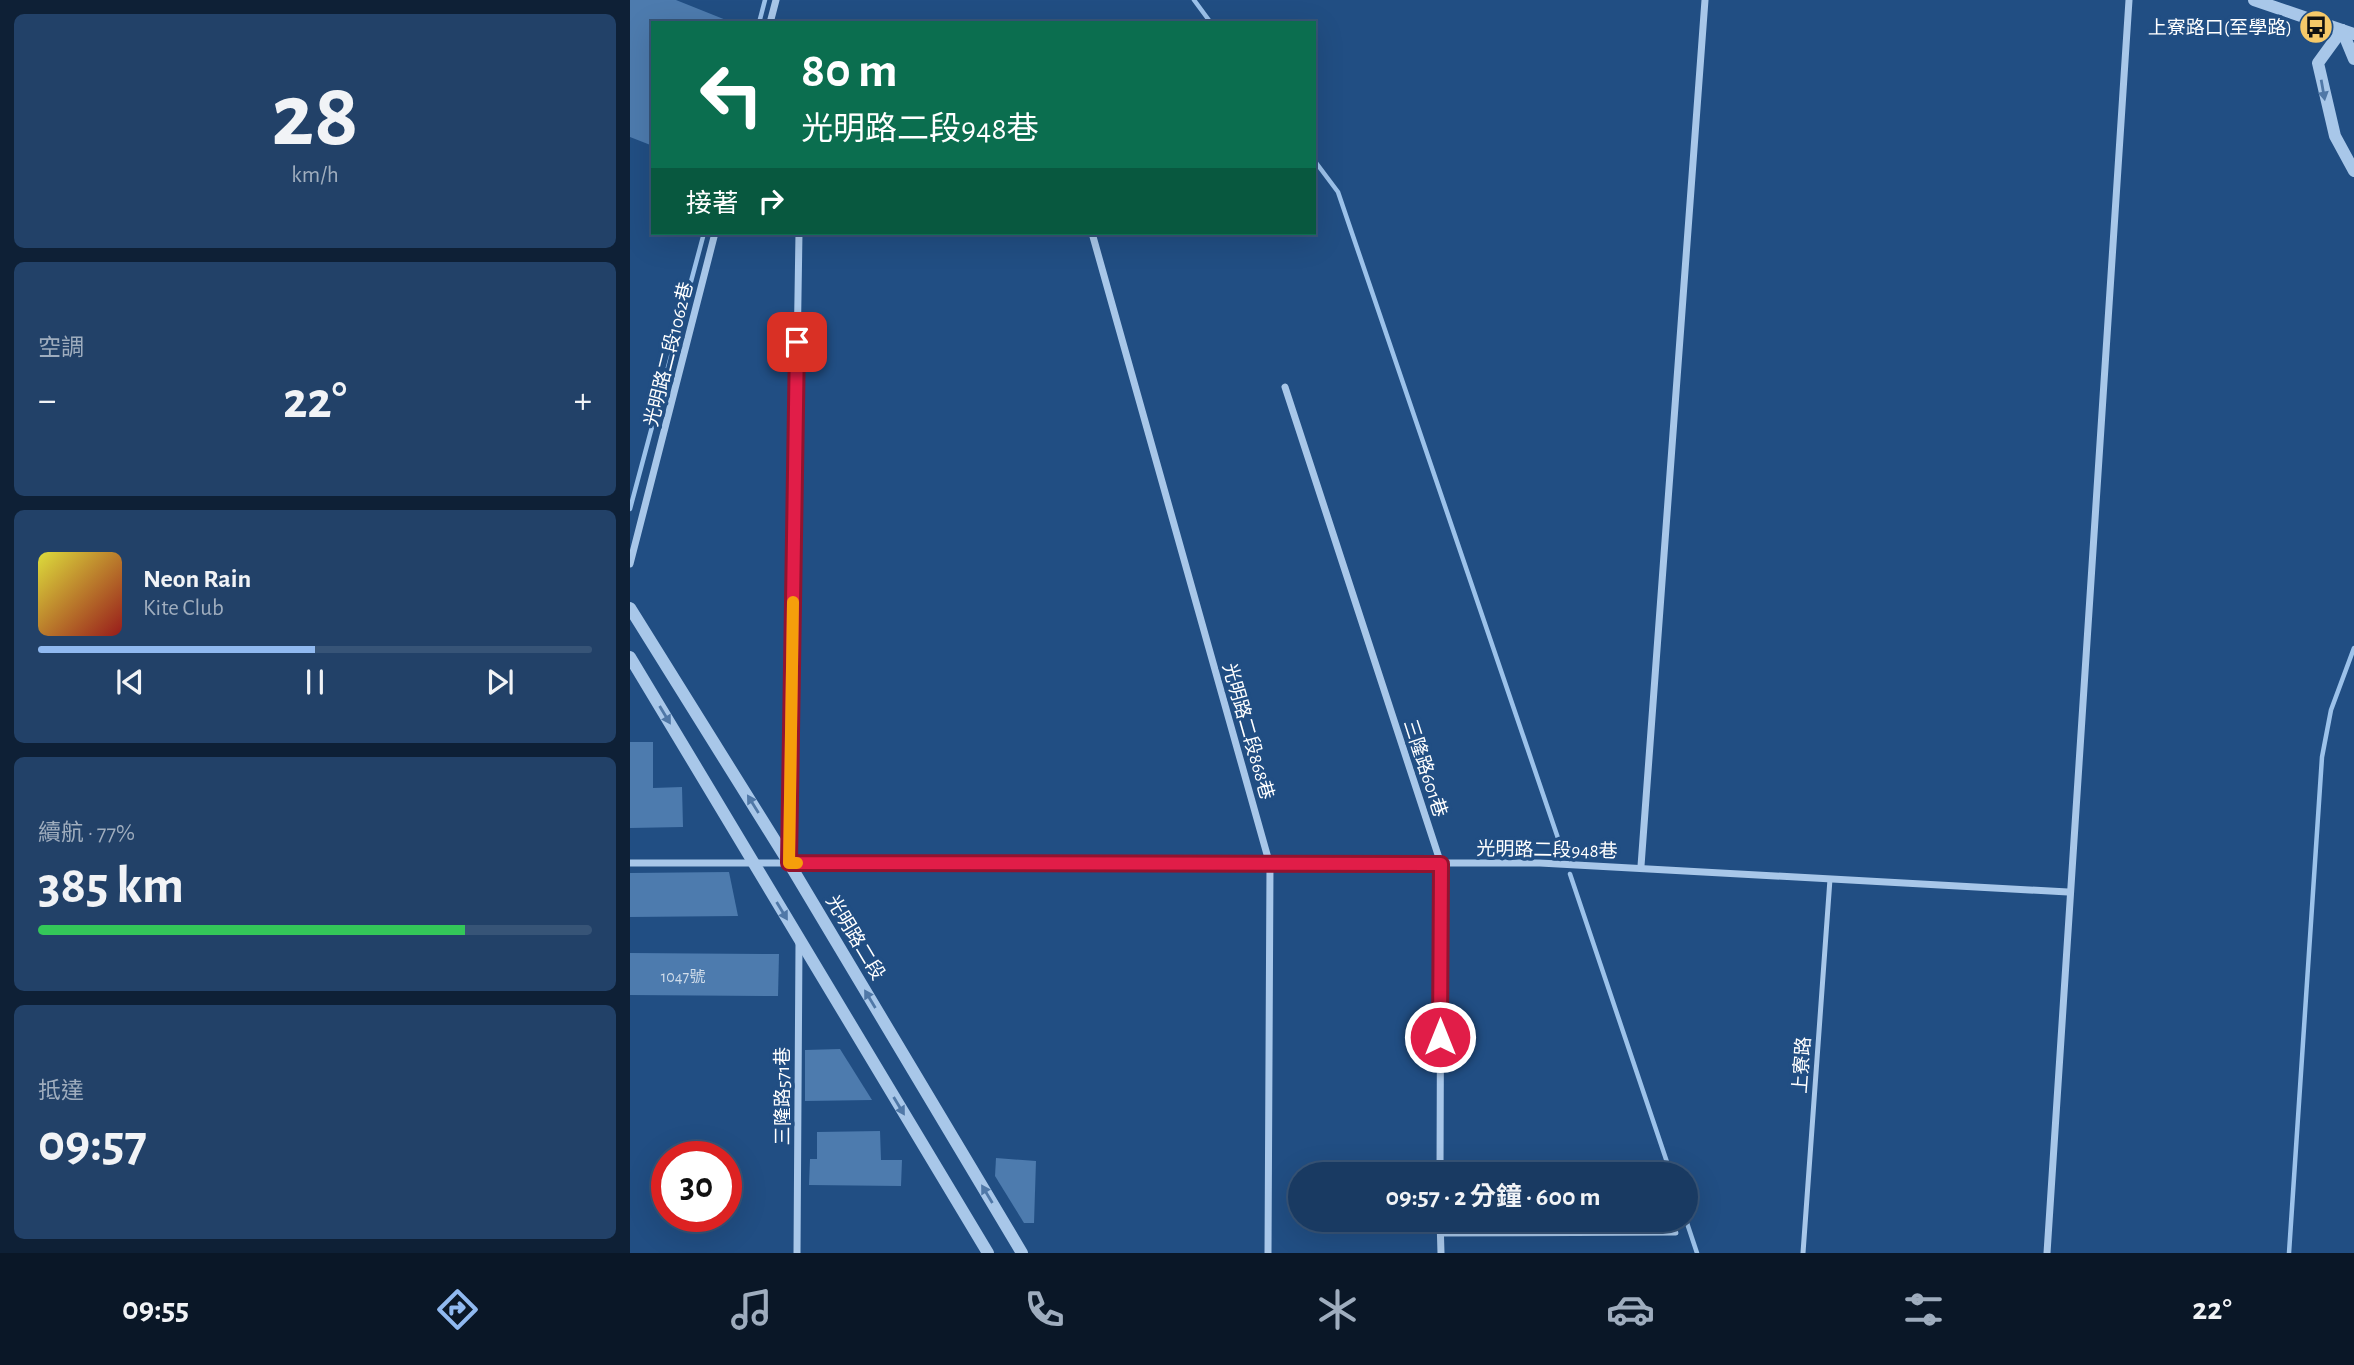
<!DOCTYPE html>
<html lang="zh-TW">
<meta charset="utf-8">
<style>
body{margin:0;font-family:"Alegreya Sans","Noto Sans TC",sans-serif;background:#224168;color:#f1f3f6;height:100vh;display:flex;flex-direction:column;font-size:26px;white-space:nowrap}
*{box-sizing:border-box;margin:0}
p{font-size:23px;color:#9fadbe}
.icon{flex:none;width:38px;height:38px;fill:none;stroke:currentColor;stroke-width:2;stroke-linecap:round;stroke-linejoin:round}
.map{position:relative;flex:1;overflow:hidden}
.panel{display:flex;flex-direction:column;gap:14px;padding:14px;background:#0e2036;width:630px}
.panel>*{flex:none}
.banner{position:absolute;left:21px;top:21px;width:665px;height:214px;border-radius:0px;box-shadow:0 7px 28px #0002,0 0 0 2px #375477;background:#0b6e4f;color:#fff;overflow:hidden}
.speed{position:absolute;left:21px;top:1141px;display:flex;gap:14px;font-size:35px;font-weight:700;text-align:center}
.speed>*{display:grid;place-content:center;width:91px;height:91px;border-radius:50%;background:#193a62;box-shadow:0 7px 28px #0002,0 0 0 2px #375477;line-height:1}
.speed .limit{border:10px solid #d22;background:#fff;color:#111}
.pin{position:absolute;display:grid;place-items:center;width:60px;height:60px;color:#fff;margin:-30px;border-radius:14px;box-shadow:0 4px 10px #0006}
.me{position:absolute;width:77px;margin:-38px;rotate:0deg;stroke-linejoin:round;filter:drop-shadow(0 0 5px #0008)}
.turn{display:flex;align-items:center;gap:24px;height:147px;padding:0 35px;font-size:32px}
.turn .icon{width:91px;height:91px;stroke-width:2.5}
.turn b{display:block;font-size:49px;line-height:60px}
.then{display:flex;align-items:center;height:66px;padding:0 35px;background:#0003;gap:14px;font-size:26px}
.big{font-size:52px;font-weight:700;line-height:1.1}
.panel .card{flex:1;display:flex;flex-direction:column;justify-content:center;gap:10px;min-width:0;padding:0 24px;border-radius:10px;background:#224168}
.panel .dial{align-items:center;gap:0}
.dial b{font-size:91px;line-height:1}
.song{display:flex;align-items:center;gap:21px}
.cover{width:84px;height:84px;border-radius:10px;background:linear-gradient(135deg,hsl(60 70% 55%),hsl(0 70% 35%))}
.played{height:7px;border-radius:4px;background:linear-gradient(90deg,#90b9f0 50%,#375477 50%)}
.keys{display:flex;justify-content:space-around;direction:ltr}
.heat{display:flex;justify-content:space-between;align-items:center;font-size:38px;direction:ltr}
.charge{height:10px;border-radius:5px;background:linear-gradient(90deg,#34c759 77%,#375477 0)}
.trip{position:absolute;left:658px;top:1162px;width:410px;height:70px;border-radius:35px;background:#193a62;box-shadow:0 7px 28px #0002,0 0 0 2px #375477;font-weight:700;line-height:70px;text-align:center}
.tabs{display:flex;height:112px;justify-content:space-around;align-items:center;background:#0a1727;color:#9fadbe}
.tabs .icon{width:49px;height:49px}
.tabs .current{color:#90b9f0}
.tabs b{font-size:32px;color:#f1f3f6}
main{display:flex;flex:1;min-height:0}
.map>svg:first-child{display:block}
</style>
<main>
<section class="panel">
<div class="card dial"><b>28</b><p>km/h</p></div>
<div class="card"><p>空調</p>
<div class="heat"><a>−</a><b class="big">22°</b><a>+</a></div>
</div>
<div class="card">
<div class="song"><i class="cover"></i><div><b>Neon Rain</b><p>Kite Club</p></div></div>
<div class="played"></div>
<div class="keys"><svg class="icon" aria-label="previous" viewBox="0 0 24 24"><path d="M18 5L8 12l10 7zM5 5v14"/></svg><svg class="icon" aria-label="pause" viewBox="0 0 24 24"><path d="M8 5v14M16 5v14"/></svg><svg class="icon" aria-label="next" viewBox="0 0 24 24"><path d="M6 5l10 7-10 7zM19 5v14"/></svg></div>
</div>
<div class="card"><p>續航 · 77%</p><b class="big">385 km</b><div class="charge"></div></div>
<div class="card"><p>抵達</p><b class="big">09:57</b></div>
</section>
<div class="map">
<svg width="1724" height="1253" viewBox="0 0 1724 1253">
<rect width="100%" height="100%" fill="#214e83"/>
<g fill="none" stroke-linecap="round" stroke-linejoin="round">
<g stroke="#9cc2ea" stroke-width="4.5">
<path d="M564 0 581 23"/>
<path d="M129 23 135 0"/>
<path d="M684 160 708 192 931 847"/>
<path d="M0 509 74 233"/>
<path d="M940 874 1041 1174"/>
<path d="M1055 1217 1067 1253"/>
<path d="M1659 1253 1692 757 1701 710 1724 648"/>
</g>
</g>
<g fill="#4d7bae">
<path d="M0 0H46L101 22 23 23V146L0 137Z"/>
<path d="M0 742H23V788L52 787 53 827 0 828Z"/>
<path d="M99 872 108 916 0 917V873Z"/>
<path d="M0 953 149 954 148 996 0 995Z"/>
<path d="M210 1049 242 1100 175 1101V1050Z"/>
<path d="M250 1131 251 1160H272L271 1186 179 1185 180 1159H187V1132Z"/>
<path d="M366 1158 406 1161 404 1223H394L365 1176Z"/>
</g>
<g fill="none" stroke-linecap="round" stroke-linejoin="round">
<g stroke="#a8c7e9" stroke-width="5">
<path d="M810 1234 1046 1233"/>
<path d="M1173 1253 1200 879"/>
</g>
<g stroke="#a8c7e9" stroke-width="7">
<path d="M140 23 146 0"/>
<path d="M462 233 640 865 638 1253"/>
<path d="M655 387 811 864 810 1174"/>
<path d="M0 564 85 233"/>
<path d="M159 858 169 233"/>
<path d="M0 863H910L1438 892"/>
<path d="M1011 866 1075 0"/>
<path d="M810 1220 811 1253"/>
<path d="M167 1253 169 943"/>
<path d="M1417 1253 1499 0"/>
</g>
<g stroke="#a8c7e9" stroke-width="12">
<path d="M1624 0 1724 34"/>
<path d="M1712 30 1688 63 1705 136 1724 171"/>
<path d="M1712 30 1724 59"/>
<path d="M0 608 159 863 392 1253"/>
<path d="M0 657 358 1253"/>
</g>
</g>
<defs><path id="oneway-solid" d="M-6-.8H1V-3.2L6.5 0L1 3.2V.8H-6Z" transform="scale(1.75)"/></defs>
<g fill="#5078a7">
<use href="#oneway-solid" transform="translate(1693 90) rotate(80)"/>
<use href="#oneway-solid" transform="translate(35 715) rotate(59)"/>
<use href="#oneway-solid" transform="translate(123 804) rotate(-122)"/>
<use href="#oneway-solid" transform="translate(152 911) rotate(59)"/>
<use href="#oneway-solid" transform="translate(240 999) rotate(-121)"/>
<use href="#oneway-solid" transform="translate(269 1106) rotate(59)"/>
<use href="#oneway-solid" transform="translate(357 1194) rotate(-121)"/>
</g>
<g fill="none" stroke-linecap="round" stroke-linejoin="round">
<g stroke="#92132f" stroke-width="18">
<path id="route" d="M167 342 159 863 811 864 810 1037"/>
</g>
<use href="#route" stroke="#e11d48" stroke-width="12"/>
<path stroke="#f59e0b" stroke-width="12" d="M163 602 159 863H167"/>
</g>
<defs>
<g id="bus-disc" transform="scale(1.75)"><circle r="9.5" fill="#f6c969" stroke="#214e83"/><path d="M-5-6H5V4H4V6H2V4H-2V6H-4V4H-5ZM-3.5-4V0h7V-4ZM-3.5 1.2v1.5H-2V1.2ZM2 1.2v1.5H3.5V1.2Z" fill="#111"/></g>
</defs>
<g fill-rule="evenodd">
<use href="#bus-disc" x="1686" y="27"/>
</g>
<g text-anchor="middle" stroke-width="7" stroke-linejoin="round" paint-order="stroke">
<g font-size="16" fill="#d2deeb">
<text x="53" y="982">1047號</text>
</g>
<g font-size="19" fill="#fff" stroke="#214e83" text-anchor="end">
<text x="1662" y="34">上寮路口(至學路)</text>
</g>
<g font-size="19" fill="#fff" stroke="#214e83">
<text transform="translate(38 354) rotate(-76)" y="7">光明路二段1062巷</text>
<text transform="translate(619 731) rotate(74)" y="7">光明路二段868巷</text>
<text transform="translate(796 768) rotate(72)" y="7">三隆路601巷</text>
<text transform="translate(917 849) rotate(1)" y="7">光明路二段948巷</text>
<text transform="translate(226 937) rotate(59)" y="7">光明路二段</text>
<text transform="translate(1171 1065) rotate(-86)" y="7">上寮路</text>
<text transform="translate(152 1096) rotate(-90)" y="7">三隆路571巷</text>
</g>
</g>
</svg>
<div class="speed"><div class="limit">30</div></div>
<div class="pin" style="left:167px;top:342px;background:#d93025"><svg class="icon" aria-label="arrive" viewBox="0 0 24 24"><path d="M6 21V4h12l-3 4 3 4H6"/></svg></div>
<svg class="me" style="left:810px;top:1037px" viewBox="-20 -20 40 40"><circle r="17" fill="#e11d48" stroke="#fff" stroke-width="3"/><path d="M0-11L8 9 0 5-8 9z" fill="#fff"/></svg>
<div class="trip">09:57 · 2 分鐘 · 600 m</div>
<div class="banner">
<div class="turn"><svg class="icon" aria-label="left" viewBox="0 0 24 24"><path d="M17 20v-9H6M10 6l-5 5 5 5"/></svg><div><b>80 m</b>光明路二段948巷</div></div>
<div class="then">接著<svg class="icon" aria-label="right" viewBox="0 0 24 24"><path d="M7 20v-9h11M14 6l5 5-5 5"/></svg></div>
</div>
</div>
</main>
<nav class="tabs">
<b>09:55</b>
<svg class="icon current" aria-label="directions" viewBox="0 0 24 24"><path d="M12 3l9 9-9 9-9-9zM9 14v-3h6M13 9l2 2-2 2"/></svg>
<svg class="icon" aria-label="music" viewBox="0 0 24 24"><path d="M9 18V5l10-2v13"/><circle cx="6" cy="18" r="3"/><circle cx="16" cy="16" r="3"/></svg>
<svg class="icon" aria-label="phone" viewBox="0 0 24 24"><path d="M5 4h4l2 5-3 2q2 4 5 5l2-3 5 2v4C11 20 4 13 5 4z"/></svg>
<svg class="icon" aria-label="climate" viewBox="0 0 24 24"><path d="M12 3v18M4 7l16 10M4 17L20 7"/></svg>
<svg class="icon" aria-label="car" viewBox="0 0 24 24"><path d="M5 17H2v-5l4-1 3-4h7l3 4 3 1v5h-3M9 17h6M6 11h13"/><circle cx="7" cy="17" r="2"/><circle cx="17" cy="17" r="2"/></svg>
<svg class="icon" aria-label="filters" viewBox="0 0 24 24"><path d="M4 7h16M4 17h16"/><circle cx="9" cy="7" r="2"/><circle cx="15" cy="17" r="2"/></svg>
<b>22°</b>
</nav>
